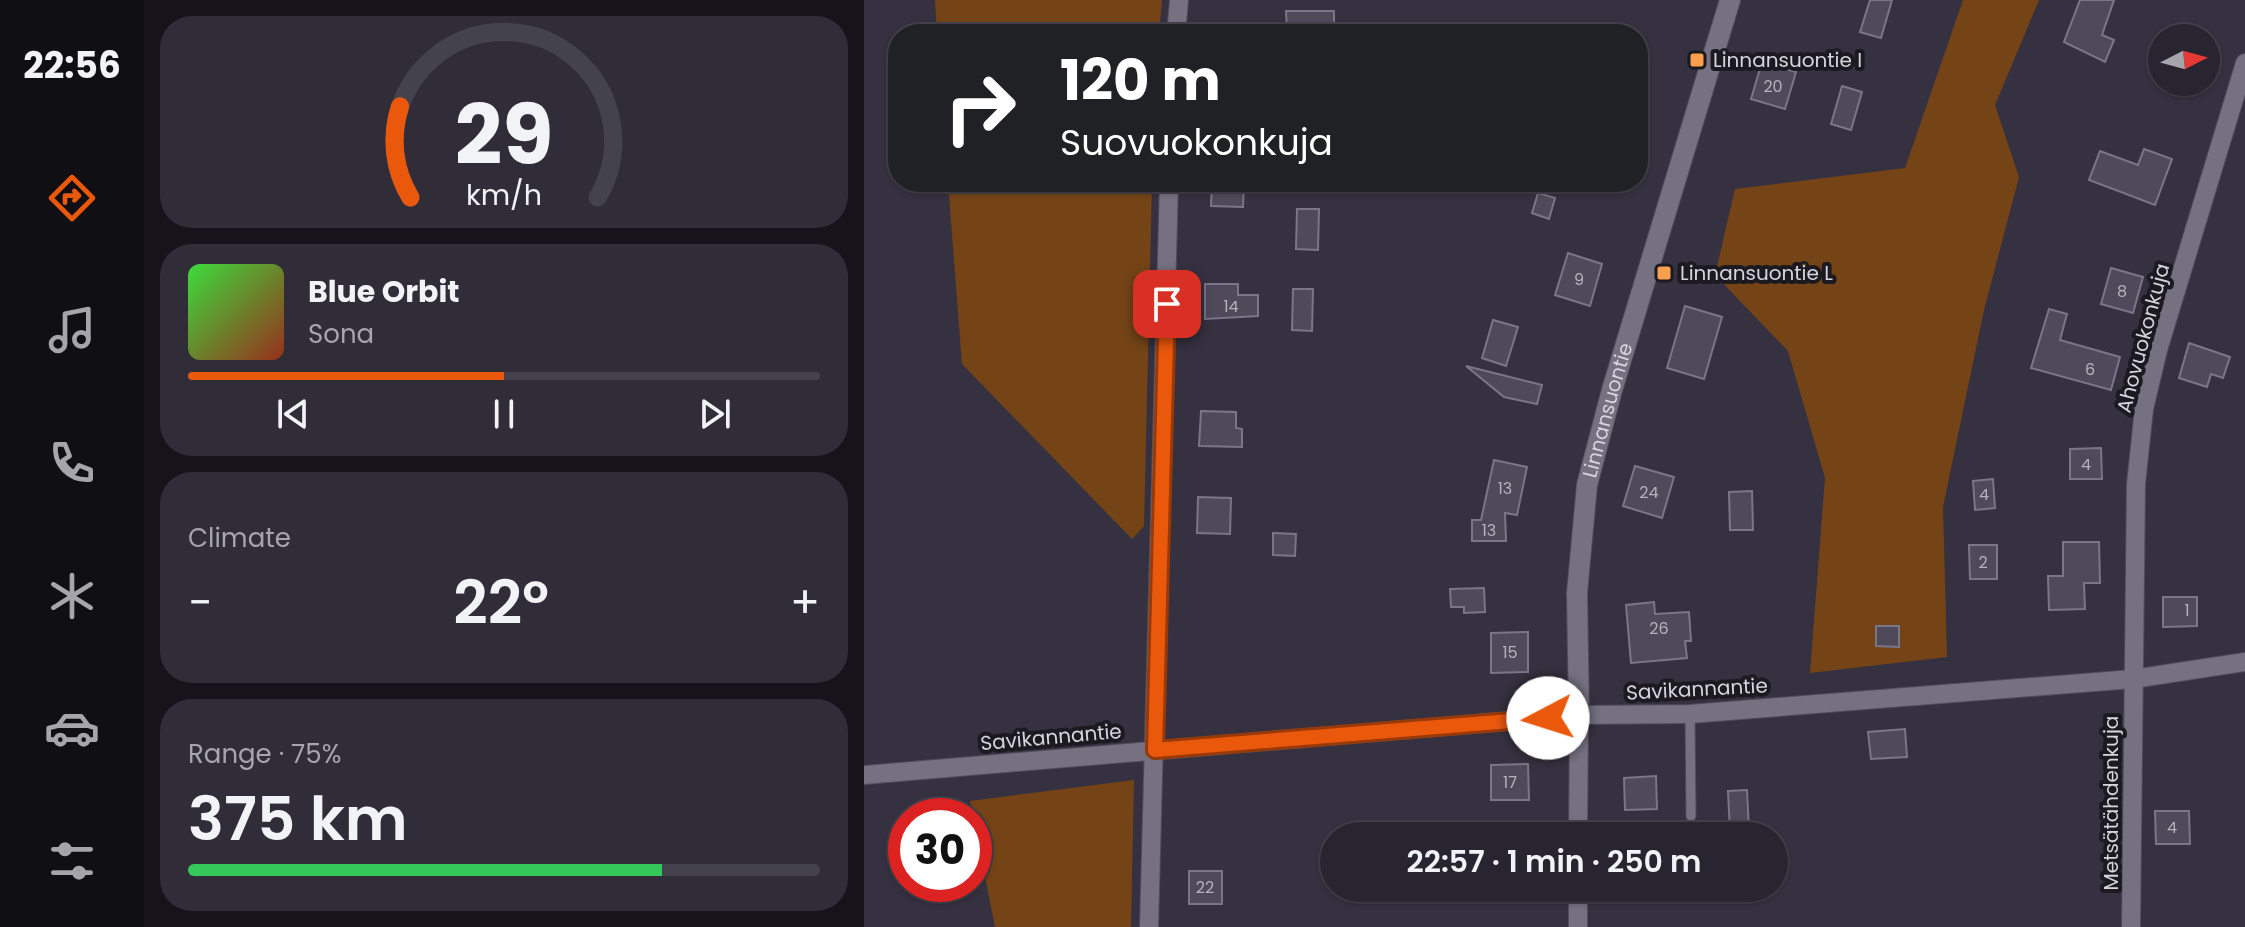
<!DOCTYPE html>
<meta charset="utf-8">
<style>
body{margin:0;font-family:Poppins,sans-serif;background:#302d38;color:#f1f3f6;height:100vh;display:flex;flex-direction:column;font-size:30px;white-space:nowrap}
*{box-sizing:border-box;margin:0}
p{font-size:26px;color:#a5a5ab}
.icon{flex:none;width:44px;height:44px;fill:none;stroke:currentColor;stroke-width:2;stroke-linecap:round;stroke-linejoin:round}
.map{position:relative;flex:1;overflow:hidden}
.drawer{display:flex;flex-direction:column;gap:16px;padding:16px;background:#16141a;width:720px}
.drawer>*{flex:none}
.hud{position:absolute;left:24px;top:24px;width:760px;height:168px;border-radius:32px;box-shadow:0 2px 6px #0004,0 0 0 2px #44424c;background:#202124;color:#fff;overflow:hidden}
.needle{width:52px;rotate:84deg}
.fabs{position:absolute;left:1284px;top:24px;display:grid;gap:16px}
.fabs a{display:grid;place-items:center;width:72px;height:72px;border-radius:50%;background:#282530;box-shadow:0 2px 6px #0004,0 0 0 2px #44424c;font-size:40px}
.speed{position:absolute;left:24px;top:798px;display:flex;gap:16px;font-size:40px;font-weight:700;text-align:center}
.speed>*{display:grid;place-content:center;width:104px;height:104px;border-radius:50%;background:#282530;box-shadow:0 2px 6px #0004,0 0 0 2px #44424c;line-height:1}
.speed .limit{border:12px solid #d22;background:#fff;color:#111}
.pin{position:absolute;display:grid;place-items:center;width:68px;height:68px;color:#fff;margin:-34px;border-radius:16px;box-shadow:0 4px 12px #0006}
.me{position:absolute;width:88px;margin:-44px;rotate:265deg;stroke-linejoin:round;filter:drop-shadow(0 0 6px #0008)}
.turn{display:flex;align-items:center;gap:28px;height:168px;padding:0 40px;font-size:36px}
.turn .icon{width:104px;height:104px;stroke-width:2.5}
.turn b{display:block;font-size:56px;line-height:68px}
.big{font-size:60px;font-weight:600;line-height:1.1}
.drawer .card{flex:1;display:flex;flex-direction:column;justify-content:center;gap:12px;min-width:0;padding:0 28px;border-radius:32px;background:#302d38}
.drawer .dial{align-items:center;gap:0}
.dial svg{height:208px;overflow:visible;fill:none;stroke:#44424c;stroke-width:7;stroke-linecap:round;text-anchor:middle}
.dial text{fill:#f1f3f6;stroke:none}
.song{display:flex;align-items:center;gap:24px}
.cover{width:96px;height:96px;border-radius:12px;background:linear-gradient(135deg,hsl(120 70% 55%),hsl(10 70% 35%))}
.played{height:8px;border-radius:4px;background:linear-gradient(90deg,#ea580c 50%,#44424c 50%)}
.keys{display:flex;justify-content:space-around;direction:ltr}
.heat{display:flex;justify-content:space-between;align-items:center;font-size:44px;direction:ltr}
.charge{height:12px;border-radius:6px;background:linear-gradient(90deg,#34c759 75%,#44424c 0)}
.trip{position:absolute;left:456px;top:822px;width:468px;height:80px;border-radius:40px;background:#282530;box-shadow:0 2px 6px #0004,0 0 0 2px #44424c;font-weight:600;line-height:80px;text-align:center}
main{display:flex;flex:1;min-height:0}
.tabs{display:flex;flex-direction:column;width:144px;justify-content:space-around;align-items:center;background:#100f13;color:#a5a5ab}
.tabs .icon{width:56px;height:56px}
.tabs .active{color:#ea580c}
.tabs b{font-size:36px;color:#f1f3f6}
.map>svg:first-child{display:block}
</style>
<main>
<nav class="tabs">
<b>22:56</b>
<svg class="icon active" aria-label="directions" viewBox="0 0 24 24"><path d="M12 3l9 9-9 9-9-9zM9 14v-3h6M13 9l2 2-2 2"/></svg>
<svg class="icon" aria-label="music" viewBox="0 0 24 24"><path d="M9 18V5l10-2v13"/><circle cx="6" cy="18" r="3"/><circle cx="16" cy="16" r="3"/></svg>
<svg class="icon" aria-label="phone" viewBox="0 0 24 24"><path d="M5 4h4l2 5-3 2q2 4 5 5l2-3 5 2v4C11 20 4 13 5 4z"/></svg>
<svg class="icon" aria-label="climate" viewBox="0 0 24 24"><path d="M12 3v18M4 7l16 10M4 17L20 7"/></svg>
<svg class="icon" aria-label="car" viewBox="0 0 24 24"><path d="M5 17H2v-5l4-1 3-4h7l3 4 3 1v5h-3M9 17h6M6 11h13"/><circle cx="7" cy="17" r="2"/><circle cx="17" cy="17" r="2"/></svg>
<svg class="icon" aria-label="filters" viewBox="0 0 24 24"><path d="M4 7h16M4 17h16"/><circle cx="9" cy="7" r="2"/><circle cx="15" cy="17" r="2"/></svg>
</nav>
<section class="drawer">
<div class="card dial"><svg viewBox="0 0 100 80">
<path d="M14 69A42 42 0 1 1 86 69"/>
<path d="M14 69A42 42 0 0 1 10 34" stroke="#ea580c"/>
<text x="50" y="56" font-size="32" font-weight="700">29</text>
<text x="50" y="72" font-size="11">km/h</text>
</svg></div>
<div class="card">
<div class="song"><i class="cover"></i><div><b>Blue Orbit</b><p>Sona</p></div></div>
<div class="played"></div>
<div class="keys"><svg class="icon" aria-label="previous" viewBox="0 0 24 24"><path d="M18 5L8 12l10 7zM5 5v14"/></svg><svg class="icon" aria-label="pause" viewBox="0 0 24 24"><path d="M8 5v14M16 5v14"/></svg><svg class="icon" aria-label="next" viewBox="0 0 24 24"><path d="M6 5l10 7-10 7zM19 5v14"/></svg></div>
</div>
<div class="card"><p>Climate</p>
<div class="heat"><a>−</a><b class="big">22°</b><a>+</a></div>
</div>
<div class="card"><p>Range · 75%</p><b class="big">375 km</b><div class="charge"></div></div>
</section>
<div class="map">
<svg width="1381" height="927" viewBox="0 0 1381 927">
<rect width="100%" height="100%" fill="#353140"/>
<g fill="#744417">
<path d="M71 0H298L295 34H73Z"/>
<path d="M1099 0H1175L1131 105 1155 177 1120 310 1079 507 1083 657 946 673 961 478 924 351 851 275 871 189 1041 168Z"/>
<path d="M84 182H288L280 526 268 539 98 364Z"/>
<path d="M270 780 267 927H131L106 801Z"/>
</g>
<g fill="#4e4a5a" stroke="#7a7687" stroke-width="2">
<path d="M1006 0H1028L1017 38 996 32Z"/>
<path d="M1216 0H1250L1238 35 1250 40 1241 62 1200 42Z"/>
<path d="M422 11H470V30H423Z"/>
<path d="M898 62 932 72 921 109 887 99Z"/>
<path d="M978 86 998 92 987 130 967 124Z"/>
<path d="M1280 149 1308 159 1291 205 1225 180 1236 151 1274 165Z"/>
<path d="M348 182H380L379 207 347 206Z"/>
<path d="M674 193 691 198 685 219 668 213Z"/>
<path d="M433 209H455L454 250 432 249Z"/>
<path d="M704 253 738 264 726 306 691 295Z"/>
<path d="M1247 268 1279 277 1269 313 1237 304Z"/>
<path d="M341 284H374V295H394V316L341 319Z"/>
<path d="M429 289H449L448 331 428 330Z"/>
<path d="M821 306 858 317 840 379 803 368Z"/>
<path d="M1185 309 1203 314 1196 340 1256 357 1247 390 1167 368Z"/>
<path d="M629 320 654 327 642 366 618 358Z"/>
<path d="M1325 343 1366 357 1359 378 1347 374 1343 387 1315 378Z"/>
<path d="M602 366 678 385 673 404 640 397Z"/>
<path d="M337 411 372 412V428L378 429V447L335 446Z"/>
<path d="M1237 448 1238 479H1206V449Z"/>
<path d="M630 460 663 467 653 515 641 513 642 541H608V520H617Z"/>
<path d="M771 466 810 477 798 518 759 506Z"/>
<path d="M1129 479 1131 508 1111 510 1109 481Z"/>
<path d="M888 491 889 530H866L865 492Z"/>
<path d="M334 497 367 498 366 534 333 533Z"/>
<path d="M409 533 432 534 431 556 409 555Z"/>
<path d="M1199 542H1235L1236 583H1220L1221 609 1185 610 1184 576H1199Z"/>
<path d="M1105 545H1133V579H1106Z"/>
<path d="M620 588 621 612 600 613V607H587L586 589Z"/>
<path d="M1299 597H1333V626L1299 627Z"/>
<path d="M790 602 791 614 825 612 827 641H821L823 658 767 663 762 605Z"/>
<path d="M1012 626H1035V647L1012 646Z"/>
<path d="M664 632V672L627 673V633Z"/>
<path d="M1041 729 1043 757 1007 759 1004 732Z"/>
<path d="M664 764 665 800H627V765Z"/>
<path d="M792 776 793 809 761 810 760 778Z"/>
<path d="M883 790 885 831 866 832 864 791Z"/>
<path d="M1291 811H1325L1326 844H1292Z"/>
<rect x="325" y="871" width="33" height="33"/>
</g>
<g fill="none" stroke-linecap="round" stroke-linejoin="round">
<g stroke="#514d59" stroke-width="11">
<path id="service" d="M826 714 827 816"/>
</g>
<g stroke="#514d59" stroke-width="20">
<g id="minor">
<path d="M312 34 315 0"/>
<path d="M0 775 715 715 826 714 1269 679 1381 662"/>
<path d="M714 836 715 715"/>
<path d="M285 927 305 182"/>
<path d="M714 927V888"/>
<path d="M1267 927 1272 484 1280 409 1294 350 1381 63"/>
</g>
</g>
<g stroke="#514d59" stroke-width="22">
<g id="tertiary">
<path id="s1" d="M715 715 713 593 723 485 748 390 866 0"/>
</g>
</g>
<use href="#service" stroke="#757181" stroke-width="9"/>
<use href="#minor" stroke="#757181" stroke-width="18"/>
<use href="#tertiary" stroke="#757181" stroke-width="20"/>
</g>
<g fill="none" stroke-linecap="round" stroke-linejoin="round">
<g stroke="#983908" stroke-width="20">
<path id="route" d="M303 304 291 750 684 718"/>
</g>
<use href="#route" stroke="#ea580c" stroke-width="14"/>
</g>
<g fill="#fa9f4e" stroke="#1c1a21" stroke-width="3">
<rect x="825" y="52" width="16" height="16" rx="4"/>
<rect x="792" y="265" width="16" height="16" rx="4"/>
</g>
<g text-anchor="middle" stroke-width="8" stroke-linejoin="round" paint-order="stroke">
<g font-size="16" fill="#b4b2bc">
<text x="909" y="92">20</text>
<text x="715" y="285">9</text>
<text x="1258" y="297">8</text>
<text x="367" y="312">14</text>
<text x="1226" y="375">6</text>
<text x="1222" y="470">4</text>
<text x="641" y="494">13</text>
<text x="785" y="498">24</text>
<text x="1120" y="500">4</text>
<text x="625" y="536">13</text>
<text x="1119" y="568">2</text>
<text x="1323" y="616">1</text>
<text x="795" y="634">26</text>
<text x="646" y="658">15</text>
<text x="646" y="788">17</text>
<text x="1308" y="833">4</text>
<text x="341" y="893">22</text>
</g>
<g font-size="20" fill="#d6d4dd" stroke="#1c1a21" text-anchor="start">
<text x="849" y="67">Linnansuontie I</text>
<text x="816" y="280">Linnansuontie L</text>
</g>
<g font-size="20" fill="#d6d4dd" stroke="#1c1a21">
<text transform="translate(1279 338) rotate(-75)" y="7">Ahovuokonkuja</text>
<text dy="7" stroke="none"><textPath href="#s1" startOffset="308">Linnansuontie</textPath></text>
<text transform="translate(833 689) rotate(-3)" y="7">Savikannantie</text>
<text transform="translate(187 737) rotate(-5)" y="7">Savikannantie</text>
<text transform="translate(1247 803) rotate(-90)" y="7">Metsätähdenkuja</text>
</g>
</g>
</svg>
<div class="fabs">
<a><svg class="needle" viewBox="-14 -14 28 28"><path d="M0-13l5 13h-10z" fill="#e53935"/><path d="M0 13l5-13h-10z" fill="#a5a5ab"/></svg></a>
</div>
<div class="speed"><div class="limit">30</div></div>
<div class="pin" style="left:303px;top:304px;background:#d93025"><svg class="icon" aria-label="arrive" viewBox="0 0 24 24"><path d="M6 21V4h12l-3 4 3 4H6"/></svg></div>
<svg class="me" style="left:684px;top:718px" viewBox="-20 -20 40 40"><circle r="19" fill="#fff"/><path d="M0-13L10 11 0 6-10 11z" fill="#ea580c"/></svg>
<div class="trip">22:57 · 1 min · 250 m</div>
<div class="hud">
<div class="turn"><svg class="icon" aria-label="right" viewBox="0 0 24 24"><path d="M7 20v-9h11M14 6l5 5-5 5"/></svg><div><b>120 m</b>Suovuokonkuja</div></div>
</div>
</div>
</main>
